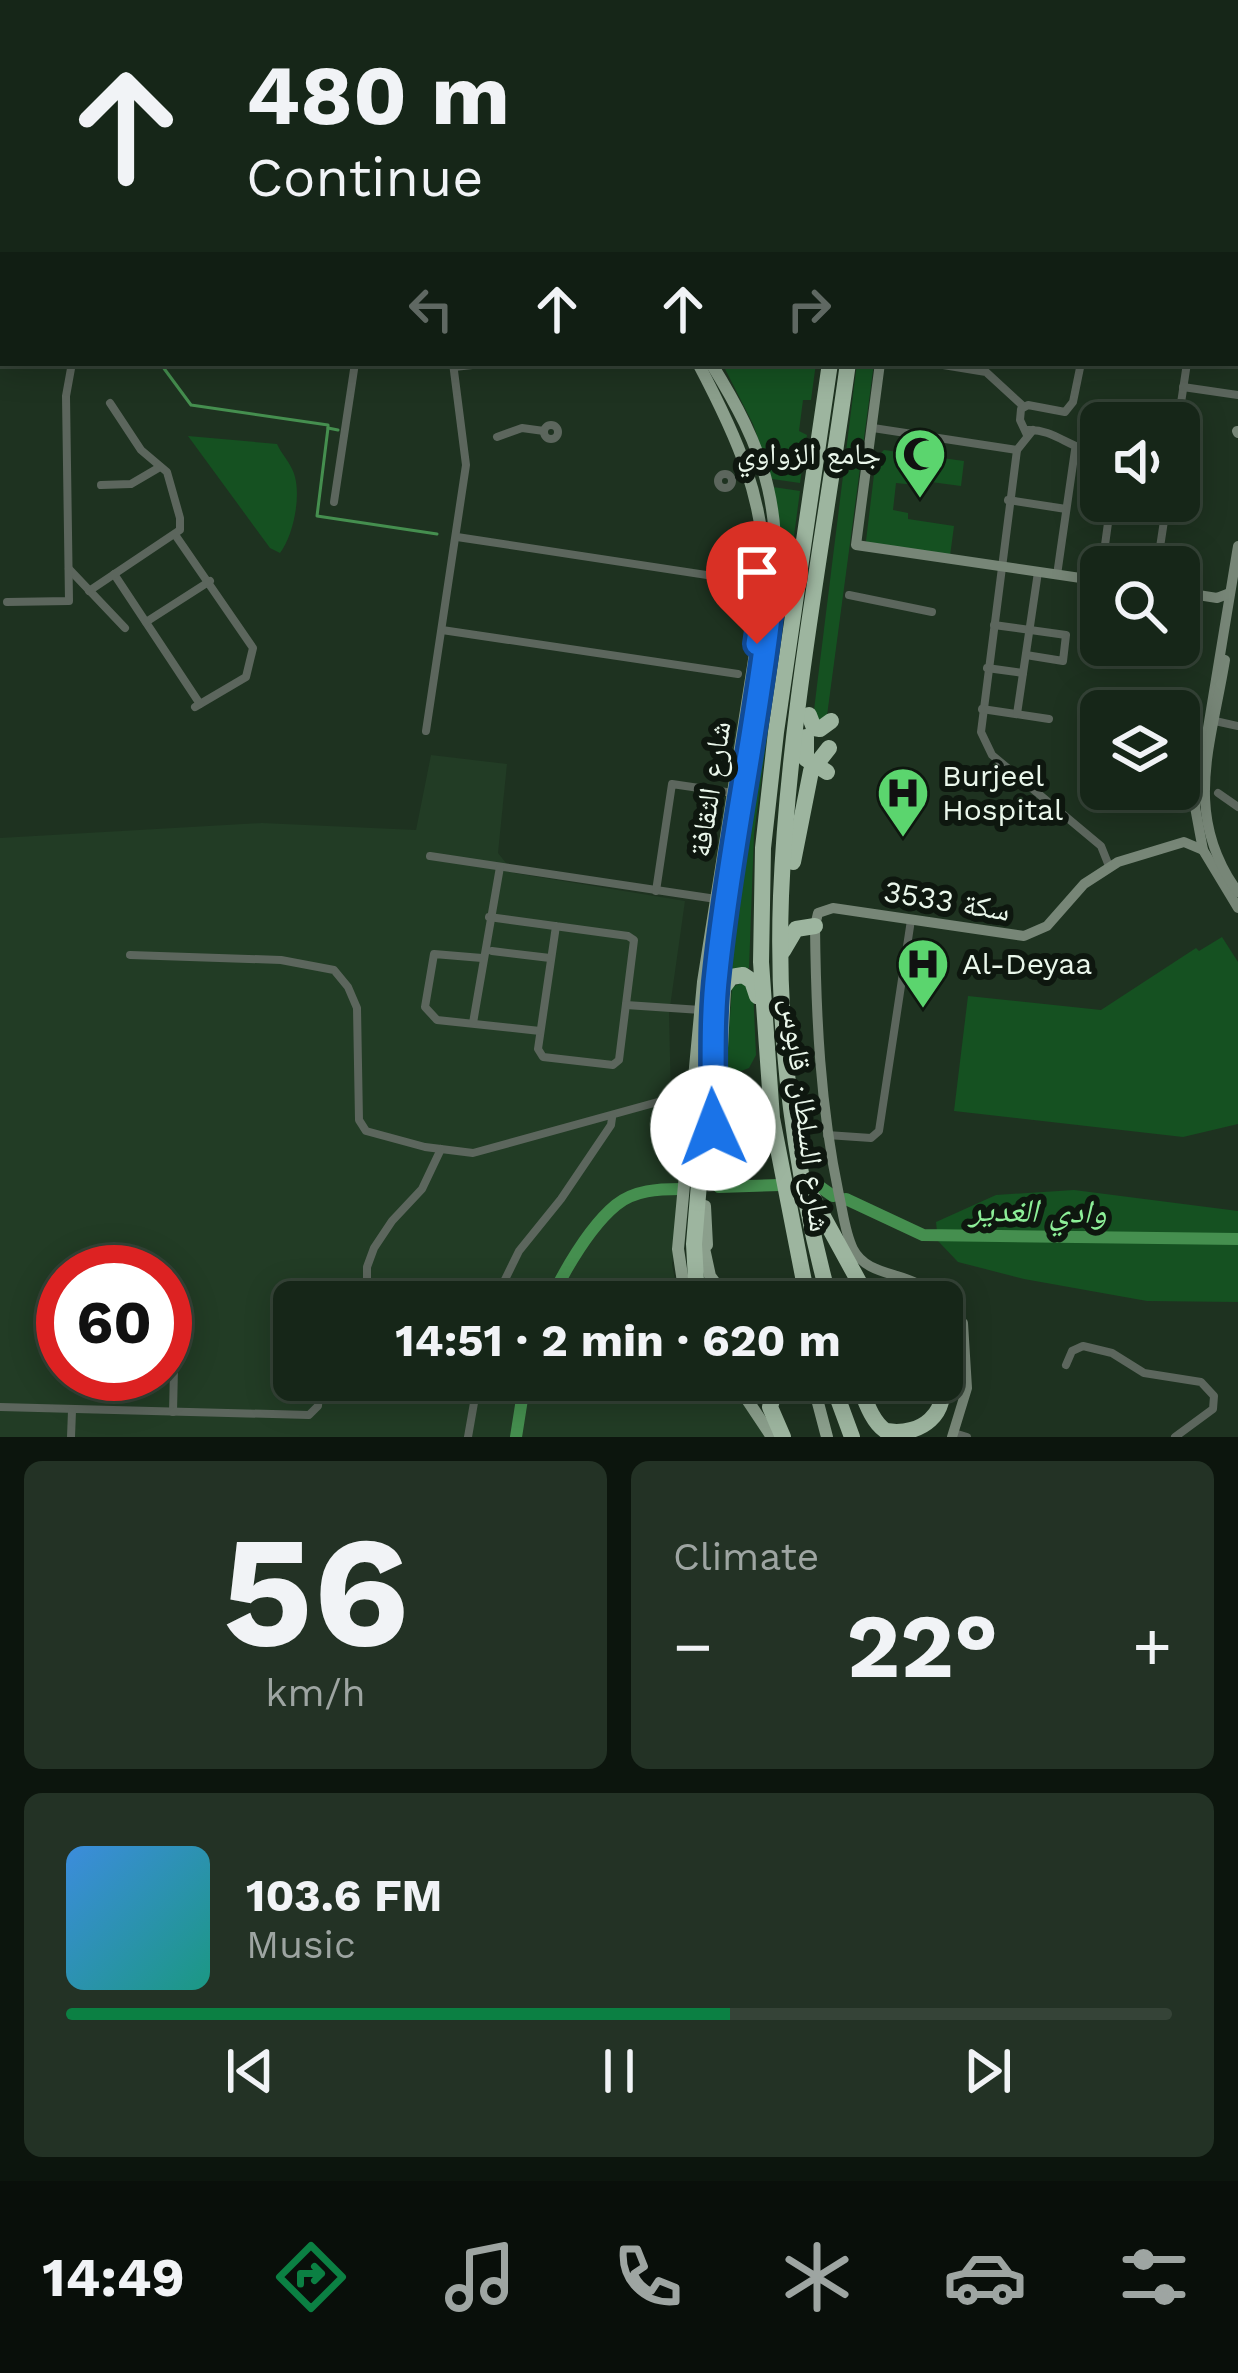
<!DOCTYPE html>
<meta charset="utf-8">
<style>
body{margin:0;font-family:"Work Sans","Noto Naskh Arabic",sans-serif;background:#233225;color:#f1f3f6;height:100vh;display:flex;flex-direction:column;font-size:45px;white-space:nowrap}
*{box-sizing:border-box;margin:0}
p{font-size:39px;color:#9ea5a2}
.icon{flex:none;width:66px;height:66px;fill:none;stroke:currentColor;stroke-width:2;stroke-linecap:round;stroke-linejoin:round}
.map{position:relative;height:1437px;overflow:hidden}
.drawer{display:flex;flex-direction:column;gap:24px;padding:24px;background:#0c150d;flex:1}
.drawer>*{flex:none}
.hud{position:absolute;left:0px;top:0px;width:1239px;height:366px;box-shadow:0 6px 30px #0003,0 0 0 3px #354337;background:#162618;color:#f1f3f6;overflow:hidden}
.fabs{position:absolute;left:1080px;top:402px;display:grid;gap:24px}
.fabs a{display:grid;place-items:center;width:120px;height:120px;border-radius:18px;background:#162618;box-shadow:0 6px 30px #0003,0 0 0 3px #354337;font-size:60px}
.speed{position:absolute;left:36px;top:1245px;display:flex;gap:24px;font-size:60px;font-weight:700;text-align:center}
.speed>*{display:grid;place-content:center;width:156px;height:156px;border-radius:50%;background:#162618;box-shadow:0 6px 30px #0003,0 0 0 3px #354337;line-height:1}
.speed .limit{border:18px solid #d22;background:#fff;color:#111}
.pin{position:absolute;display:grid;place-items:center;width:102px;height:102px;color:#fff;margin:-123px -51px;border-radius:50% 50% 50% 0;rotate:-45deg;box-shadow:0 0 12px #0007}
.pin .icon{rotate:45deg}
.me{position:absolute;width:132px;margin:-66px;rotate:358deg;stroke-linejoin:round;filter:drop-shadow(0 0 9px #0008)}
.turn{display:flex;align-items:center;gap:42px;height:252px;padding:0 48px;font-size:54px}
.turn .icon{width:156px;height:156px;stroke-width:2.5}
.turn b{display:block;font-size:84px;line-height:102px}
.lanes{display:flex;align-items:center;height:114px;padding:0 48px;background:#0003;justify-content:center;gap:60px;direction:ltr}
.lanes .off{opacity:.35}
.big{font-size:90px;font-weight:700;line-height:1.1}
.drawer .tile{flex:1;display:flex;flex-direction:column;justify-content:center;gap:18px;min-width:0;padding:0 42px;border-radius:18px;background:#233225}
.drawer .dial{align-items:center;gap:0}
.dial b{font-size:156px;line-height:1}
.song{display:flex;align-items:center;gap:36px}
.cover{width:144px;height:144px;border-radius:18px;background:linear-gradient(135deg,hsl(210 70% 55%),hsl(170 70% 35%))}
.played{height:12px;border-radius:6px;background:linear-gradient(90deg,#0b8043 60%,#354337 60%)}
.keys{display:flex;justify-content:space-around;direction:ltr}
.heat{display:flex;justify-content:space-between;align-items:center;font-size:66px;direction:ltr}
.drawer .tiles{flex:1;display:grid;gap:24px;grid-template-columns:1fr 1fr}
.tile:last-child{grid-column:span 2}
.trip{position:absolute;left:273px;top:1281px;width:690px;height:120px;border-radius:18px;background:#162618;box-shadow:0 6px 30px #0003,0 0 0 3px #354337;font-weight:700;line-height:120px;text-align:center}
.tab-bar{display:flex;height:192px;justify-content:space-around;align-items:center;background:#090f0a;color:#9ea5a2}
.tab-bar .icon{width:84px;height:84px}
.tab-bar .selected{color:#0b8043}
.tab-bar b{font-size:54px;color:#f1f3f6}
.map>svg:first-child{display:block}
</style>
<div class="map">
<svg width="1238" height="1437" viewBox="0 0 1238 1437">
<rect width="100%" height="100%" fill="#1e3220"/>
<path fill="#223c25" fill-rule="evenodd" d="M431 755 507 764 498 853 514 873 685 901 669 1014 671 1100 688 1098 672 1265 680 1302H294V1380H727L769 1437H0V838L262 823 416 830ZM63 1272H165V1374H63Z"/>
<g fill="#155121">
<path d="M722 363H816L811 400H803L799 431 807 435 800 483 772 479 753 424Z"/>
<path d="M857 363H874L826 723 813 718Z"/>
<path d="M188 436 277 444C281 453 288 460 292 469 303 490 294 535 280 553L270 548Z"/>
<path d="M884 450 964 461 961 486 916 480 915 485 896 483 893 510 908 513V519L954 526 950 556 868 544 866 541 876 458Z"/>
<path d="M773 487 800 491 754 834 749 968 724 975 782 562V538Z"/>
<path d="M1222 937 1238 962V1124L1183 1137 954 1111 968 996 1101 1010 1196 948 1199 951Z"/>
<path d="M744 982 753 989 756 1055 749 1068 726 1077 732 987Z"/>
<path d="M1074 1190 1238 1211V1302L1147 1301 1024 1279 958 1262 938 1241 936 1222 996 1195Z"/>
</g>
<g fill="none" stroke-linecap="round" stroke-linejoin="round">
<g stroke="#458f4f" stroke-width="3">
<path d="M0 163 3 165"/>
<path d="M160 363 191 405 328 425V428L338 430"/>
<path d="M328 428 317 516 437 534"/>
</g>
<g stroke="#458f4f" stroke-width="12">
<path d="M816 1184 833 1196"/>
<path d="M719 1187 781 1185"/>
<path d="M846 1199 923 1235 1238 1239"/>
<path d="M549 1302C565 1270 588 1228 616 1205 634 1190 659 1189 681 1189"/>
<path d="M516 1437 525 1380"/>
</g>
<g stroke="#5c665d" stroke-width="8">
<path d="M245 0 264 3"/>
<path d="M430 0 431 3"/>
<path d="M1096 0 1100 3"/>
<path d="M306 3 307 0"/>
<path d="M1005 3V0"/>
<path d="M1067 3 1068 0"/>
<path d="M1236 109 1238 110"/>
<path d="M1236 329 1238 315"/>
<path d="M1236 346H1238"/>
<path d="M931 363 986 372 1023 406"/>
<path d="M454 367 491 363"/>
<path d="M1183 387 1238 395"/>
<path d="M1178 423 1187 363"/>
<circle cx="551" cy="432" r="7"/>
<path d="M873 428 1017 450"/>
<path d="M1028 430C1055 429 1069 449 1101 454"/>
<path d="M1033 430 1017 450 981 732 992 755 1101 846 1109 866"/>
<path d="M1027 435 1020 420 1021 409 1028 405 1065 412 1073 402 1081 363"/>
<path d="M497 437 522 428 544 431"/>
<circle cx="725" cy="481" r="7"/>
<path d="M101 485 131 484 160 467"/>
<path d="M1008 500 1066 509"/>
<path d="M334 502 355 363"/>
<path d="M176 536 253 648 246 677 195 707"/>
<path d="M457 537 766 584"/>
<path d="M1102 567 1111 501"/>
<path d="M1157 567 1167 501"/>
<path d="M69 569 125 628"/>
<path d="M114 574 200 704"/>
<path d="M1057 575 1075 450"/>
<path d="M89 591 180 530V518L167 472 141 450 110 403"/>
<path d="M849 595 932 612"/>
<path d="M7 602 69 601 66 396 72 363"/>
<path d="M146 622 210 581"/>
<path d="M994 625 1066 635 1063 661 1026 655"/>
<path d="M442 630 738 674"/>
<path d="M987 668 1023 673"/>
<path d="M982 709 1049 719"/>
<path d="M1017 714 1038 572"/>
<path d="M1215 721 1238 726"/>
<path d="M426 731 466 465 453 363"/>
<path d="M1218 793 1238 807"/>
<path d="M430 856 716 899"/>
<path d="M656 891 672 784 733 793"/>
<path d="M489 917 628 936 634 940 619 1060 613 1065 543 1057 538 1049 556 926"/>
<path d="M492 951 550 958"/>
<path d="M130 955 281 960 334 970 348 987 357 1008 359 1120 366 1131 425 1147 473 1153 694 1092"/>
<path d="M482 958 434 954 425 1007 437 1020 540 1031"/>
<path d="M626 1005 701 1010"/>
<path d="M473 1023 500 867"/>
<path d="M827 1135 871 1138 879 1131 911 920"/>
<path d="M367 1302V1267L374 1248 392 1221 422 1189 441 1149"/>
<path d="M494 1302 519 1251 561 1199 611 1125 612 1118"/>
<path d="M1066 1365 1072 1351 1083 1346 1112 1353 1144 1373 1201 1382 1214 1396 1213 1409 1175 1437"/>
<path d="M165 1368H174L173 1412"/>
<path d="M0 1407 309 1415 318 1406 320 1380"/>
<path d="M954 1433 967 1437"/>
<path d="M71 1437 72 1411"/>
<path d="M468 1437 478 1380"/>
</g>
<g stroke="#778677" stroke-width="10">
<path d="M192 0V3"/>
<path d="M838 3V0"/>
<path d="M926 3 927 0"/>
<path d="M880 363 856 545 1101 581"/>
<path d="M1237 431 1238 433"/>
<path d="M1238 546 1195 807 1203 850 1238 908"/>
<path d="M1179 592 1217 598 1230 593"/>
<path d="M1225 660C1211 746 1182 815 1238 892"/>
<path d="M932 1287 953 1303"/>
<path d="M936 1302C918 1268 870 1282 853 1249 845 1233 843 1212 839 1195 820 1105 816 1017 815 926L818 913 833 908 1024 936 1047 926 1084 884 1118 862 1184 842 1203 850"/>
<path d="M945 1331 960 1359"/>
<path d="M952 1437 967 1388 963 1323"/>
</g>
<g stroke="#8b9f8c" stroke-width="12">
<path d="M610 0 611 3"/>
<path d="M711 363C735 402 758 443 768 488 784 556 771 621 762 689 745 808 717 925 711 1045"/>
<path d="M705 1206 707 1245"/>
<path d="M702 1239 710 1276 729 1302"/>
<path d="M686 1302 678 1249 703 982 766 584C764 496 738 439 698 363"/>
<path d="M734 1380 772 1437"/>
<path d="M812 1380 827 1437"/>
</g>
<g stroke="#9db59f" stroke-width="16">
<path d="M879 3V0"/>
<path d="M897 3V0"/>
<path d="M809 715 814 728 820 729 831 721"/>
<path d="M806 737V759L827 772"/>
<path d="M793 862 811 771 829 748"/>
<path d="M783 951 796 929 815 926"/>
<path d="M709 1167 715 1147 723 988 731 977 743 975 752 981 757 996"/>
<path d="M813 1198 870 1302"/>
<path d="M706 1302 696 1280 694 1244 711 1039"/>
<path d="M808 1302 772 1118 761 962 763 848 776 732 830 363"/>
<path d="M830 1302C794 1170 776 1033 781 896 788 721 824 538 848 363"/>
<path d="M778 1380 770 1407 783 1437"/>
<path d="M831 1380 852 1437"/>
<path d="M857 1380C864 1396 871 1422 886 1431 922 1437 950 1412 940 1380"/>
</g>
</g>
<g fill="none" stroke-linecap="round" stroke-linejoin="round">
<g stroke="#114b97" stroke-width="30">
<path id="route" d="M713 1128C714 1075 711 1024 717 972 730 845 759 719 772 591L766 584 757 644"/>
</g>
<use href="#route" stroke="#1a73e8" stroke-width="21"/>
</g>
<defs>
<g id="mosque-pin" transform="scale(2.7)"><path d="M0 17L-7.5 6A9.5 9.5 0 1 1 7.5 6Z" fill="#5bd56e" stroke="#0e170f"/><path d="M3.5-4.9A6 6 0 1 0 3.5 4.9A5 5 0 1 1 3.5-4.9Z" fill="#111"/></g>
<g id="hospital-pin" transform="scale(2.7)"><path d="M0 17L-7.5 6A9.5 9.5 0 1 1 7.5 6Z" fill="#5bd56e" stroke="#0e170f"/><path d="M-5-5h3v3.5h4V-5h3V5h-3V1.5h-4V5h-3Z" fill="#111"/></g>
</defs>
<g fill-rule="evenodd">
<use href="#mosque-pin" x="920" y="454"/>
<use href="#hospital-pin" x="903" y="793"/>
<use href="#hospital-pin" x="923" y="964"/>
</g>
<g text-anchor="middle" stroke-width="12" stroke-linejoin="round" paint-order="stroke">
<g font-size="30" fill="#eaf7eb" stroke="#0e170f" text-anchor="start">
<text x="881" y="464" text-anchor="end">جامع الزواوي</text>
<text x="942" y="786">Burjeel<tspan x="942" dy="34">Hospital</tspan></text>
<text x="962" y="974">Al-Deyaa</text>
</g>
<g font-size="30" fill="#eaf7eb" stroke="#0e170f">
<text transform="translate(710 789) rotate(-81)" y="10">شارع الثقافة</text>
<text transform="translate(947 901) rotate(9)" y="10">سكة 3533</text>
<text transform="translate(806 1115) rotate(83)" y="10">شارع السلطان قابوس</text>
</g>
<g font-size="33" font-style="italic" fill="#8def98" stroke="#0e170f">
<text transform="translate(1038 1210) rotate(1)" y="12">وادي الغدير</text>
</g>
</g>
</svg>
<div class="fabs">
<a><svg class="icon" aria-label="sound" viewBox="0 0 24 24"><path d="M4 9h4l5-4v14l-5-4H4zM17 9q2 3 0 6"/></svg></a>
<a><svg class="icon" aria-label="search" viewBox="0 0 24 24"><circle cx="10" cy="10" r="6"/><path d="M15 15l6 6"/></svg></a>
<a><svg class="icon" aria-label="layers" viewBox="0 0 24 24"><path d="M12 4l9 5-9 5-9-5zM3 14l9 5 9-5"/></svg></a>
</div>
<div class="speed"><div class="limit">60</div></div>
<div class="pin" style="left:757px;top:644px;background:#d93025"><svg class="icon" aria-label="arrive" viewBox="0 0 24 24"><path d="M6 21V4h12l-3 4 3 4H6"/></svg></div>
<svg class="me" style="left:713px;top:1128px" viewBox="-20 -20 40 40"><circle r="19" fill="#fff"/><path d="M0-13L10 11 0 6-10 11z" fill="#1a73e8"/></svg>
<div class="trip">14:51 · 2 min · 620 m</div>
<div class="hud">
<div class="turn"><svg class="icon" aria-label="ahead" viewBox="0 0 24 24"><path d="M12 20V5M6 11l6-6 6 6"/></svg><div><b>480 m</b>Continue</div></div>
<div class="lanes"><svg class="icon off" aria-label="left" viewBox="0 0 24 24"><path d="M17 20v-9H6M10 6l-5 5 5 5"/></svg><svg class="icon" aria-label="ahead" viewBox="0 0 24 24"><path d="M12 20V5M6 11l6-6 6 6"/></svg><svg class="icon" aria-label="ahead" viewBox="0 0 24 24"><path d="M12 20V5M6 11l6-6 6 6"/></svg><svg class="icon off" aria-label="right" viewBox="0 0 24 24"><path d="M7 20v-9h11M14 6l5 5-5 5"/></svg></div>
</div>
</div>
<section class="drawer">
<div class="tiles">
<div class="tile dial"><b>56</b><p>km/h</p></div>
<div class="tile"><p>Climate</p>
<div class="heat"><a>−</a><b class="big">22°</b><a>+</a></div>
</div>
<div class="tile">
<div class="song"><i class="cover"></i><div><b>103.6 FM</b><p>Music</p></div></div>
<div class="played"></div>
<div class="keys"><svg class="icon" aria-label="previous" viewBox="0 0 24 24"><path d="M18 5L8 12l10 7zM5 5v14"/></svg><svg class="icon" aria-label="pause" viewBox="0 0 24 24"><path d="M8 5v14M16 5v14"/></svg><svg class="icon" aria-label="next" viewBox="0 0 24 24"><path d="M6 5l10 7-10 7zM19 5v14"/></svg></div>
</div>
</div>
</section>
<nav class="tab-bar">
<b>14:49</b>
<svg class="icon selected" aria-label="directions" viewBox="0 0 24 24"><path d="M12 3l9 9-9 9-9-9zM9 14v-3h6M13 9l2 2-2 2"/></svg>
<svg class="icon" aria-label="music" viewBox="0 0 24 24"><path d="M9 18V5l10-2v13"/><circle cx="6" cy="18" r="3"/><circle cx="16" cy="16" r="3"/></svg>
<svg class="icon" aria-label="phone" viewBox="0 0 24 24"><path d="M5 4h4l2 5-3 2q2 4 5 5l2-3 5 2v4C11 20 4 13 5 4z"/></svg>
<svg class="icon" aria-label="climate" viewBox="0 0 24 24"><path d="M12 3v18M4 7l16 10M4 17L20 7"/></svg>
<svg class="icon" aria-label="car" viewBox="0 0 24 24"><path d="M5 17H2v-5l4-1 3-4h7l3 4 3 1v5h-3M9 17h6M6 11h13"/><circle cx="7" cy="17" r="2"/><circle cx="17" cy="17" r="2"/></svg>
<svg class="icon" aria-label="filters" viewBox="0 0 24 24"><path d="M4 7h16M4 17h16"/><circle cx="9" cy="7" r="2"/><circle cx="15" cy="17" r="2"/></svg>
</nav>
